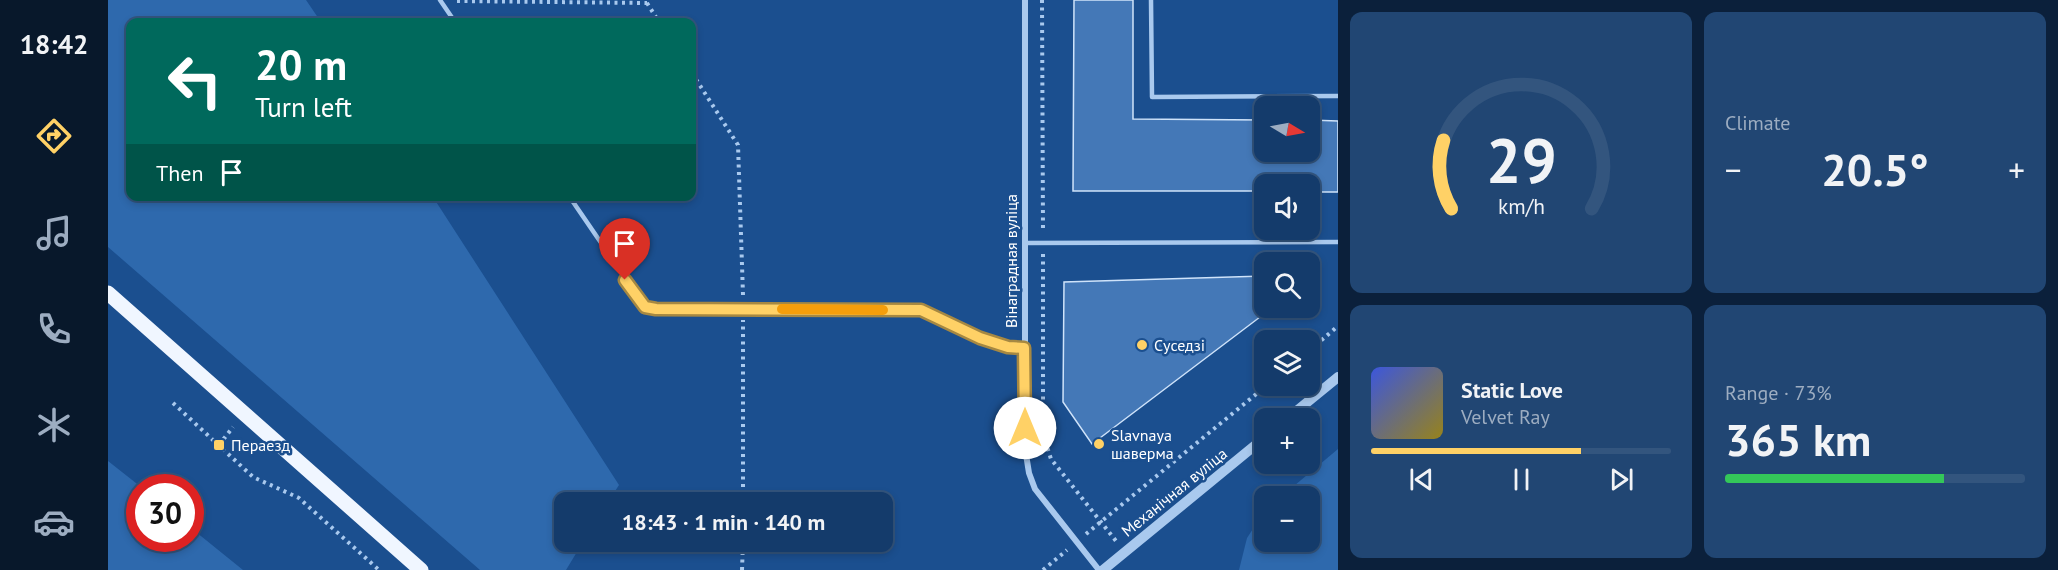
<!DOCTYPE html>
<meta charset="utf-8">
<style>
body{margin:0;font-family:"PT Sans",sans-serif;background:#214673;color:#f1f3f6;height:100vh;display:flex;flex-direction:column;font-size:22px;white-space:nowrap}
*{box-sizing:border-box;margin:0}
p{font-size:20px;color:#9dadc1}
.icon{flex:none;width:33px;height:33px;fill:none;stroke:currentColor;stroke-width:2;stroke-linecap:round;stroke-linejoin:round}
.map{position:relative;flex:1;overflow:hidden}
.drawer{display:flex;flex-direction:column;gap:12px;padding:12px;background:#0b203b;width:720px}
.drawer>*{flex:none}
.banner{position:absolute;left:18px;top:18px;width:570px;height:183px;border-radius:12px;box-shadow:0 3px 9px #0003,0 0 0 2px #33557e;background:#00695c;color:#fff;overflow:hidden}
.needle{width:39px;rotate:100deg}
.buttons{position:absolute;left:1146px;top:96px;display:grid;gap:12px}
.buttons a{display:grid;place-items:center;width:66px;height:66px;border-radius:12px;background:#143b6b;box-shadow:0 3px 9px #0003,0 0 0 2px #33557e;font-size:30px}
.speed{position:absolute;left:18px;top:474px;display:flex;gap:12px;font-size:30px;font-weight:700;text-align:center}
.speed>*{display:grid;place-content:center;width:78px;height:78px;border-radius:50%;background:#143b6b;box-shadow:0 3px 9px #0003,0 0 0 2px #33557e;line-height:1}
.speed .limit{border:9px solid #d22;background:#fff;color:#111}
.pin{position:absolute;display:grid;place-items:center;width:51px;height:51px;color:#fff;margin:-62px -26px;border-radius:50% 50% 50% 0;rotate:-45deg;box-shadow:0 0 6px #0007}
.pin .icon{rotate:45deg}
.me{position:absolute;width:66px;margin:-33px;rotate:0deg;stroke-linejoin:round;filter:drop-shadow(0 0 4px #0008)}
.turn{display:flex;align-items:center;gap:21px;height:126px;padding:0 30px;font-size:27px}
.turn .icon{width:78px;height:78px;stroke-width:2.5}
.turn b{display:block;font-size:42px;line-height:51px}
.then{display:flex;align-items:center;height:57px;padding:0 30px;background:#0003;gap:12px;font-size:22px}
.big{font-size:45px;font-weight:600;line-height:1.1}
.drawer .tile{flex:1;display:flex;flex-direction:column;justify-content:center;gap:9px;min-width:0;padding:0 21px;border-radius:12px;background:#214673}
.drawer .dial{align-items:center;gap:0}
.dial svg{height:156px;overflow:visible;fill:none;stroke:#33557e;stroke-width:7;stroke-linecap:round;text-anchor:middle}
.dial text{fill:#f1f3f6;stroke:none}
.song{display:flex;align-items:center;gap:18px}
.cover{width:72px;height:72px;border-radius:9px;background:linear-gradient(135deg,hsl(230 70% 55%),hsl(50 70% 35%))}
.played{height:6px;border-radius:3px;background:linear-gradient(90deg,#ffd166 70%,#33557e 70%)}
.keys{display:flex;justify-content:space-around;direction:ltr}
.heat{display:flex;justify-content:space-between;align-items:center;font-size:33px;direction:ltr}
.charge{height:9px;border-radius:4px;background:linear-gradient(90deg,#34c759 73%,#33557e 0)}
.drawer .tiles{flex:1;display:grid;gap:12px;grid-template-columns:repeat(2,1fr)}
.trip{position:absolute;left:446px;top:492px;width:339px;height:60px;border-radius:12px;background:#143b6b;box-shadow:0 3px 9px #0003,0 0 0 2px #33557e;font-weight:600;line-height:60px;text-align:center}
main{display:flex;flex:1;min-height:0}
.menu{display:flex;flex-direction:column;width:108px;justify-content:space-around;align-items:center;background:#08182b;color:#9dadc1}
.menu .icon{width:42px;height:42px}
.menu .selected{color:#ffd166}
.menu b{font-size:27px;color:#f1f3f6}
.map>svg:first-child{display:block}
</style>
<main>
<nav class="menu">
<b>18:42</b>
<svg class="icon selected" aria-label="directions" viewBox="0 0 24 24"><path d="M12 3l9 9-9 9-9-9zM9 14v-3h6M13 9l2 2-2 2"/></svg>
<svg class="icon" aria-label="music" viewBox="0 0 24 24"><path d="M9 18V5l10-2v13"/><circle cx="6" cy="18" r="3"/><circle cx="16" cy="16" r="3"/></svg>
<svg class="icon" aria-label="phone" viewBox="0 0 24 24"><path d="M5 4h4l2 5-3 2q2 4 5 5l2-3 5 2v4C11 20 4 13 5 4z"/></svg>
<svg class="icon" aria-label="climate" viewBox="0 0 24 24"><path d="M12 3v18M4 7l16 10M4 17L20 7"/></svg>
<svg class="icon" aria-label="car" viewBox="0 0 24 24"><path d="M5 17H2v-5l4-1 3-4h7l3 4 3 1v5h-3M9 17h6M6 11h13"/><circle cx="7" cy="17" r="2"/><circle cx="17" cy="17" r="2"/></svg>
</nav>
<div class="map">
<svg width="1230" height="570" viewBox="0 0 1230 570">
<rect width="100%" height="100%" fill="#1b4f8f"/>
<g fill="#2e69ad">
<path d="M0 0H198L213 22H22V196L325 197 511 485 500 502H456V542H475L458 570H372L0 247Z"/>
<path d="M1230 449V570H1131L1139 538 1156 512V542H1202V496H1174Z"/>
<path d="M0 461 33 487 32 538H82L83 528 135 570H0Z"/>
</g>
<g fill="#4478b7" stroke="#cfe3fa" stroke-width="1.5">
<path d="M966 0H1025V119L1156 120V152H1202V120L1230 121V192H1202V184H1156V191H965Z"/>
<path d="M1156 276V314L984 444 955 402 956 282Z"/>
</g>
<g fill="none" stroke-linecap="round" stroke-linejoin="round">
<g stroke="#a9c9ee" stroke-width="4" stroke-dasharray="3 4.5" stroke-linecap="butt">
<path d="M934 0 935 232"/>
<path d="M349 1 539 3V0"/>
<path d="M539 3 551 22"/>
<path d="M584 73 630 145 635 295"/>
<path d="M935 254V434L943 459 1008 541"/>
<path d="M1202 350 1230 326"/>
<path d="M65 403 145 477 191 498 271 570"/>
<path d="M111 445 125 427"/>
<path d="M635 502V320"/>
<path d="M978 534 1158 386"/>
<path d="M634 570 635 542"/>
<path d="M935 570 959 550"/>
</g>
<g stroke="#a9c9ee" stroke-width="4.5">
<path d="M332 0 347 22"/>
<path d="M1043 0 1044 97 1230 96"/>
<path d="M461 196 537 307 813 310 871 338 900 347 917 348"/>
<path d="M917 243 1230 242"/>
</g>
<path stroke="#a9c9ee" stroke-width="6" d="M917 0V448L921 473 927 489 991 570"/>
<g stroke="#a9c9ee" stroke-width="10">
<path d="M1180 418 1230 377"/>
<path d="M995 570 1156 438"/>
</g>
<path stroke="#f0f6ff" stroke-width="15" d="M0 293 313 570"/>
</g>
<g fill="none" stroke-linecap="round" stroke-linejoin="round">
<g stroke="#a68842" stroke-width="15">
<path id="route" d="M517 280 537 307 548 309 813 310 872 338 900 347 916 348 917 428"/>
</g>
<use href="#route" stroke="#ffd166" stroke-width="10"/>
<path stroke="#f59e0b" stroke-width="10" d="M674 309 775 310"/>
</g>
<g fill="#ffd166" stroke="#1b4f8f" stroke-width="2">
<circle cx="1034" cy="345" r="6"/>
<circle cx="991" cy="444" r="6"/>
<rect x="105" y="439" width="12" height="12" rx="3"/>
</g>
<g text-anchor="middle" stroke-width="5" stroke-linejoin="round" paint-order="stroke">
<g font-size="16" fill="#fff" stroke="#1b4f8f">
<text transform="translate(903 261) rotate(-90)" y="6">Вінаградная вуліца</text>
<text transform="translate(1066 492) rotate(-39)" y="6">Механічная вуліца</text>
</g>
<g font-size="16" fill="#fff" stroke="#1b4f8f" text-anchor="start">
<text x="1046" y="351">Суседзі</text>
<text x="1003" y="441">Slavnaya<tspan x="1003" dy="18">шаверма</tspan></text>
<text x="123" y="451">Пераезд</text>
</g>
</g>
</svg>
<div class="buttons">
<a><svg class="needle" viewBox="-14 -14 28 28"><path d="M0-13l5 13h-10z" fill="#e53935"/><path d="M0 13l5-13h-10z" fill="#9dadc1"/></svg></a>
<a><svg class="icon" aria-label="sound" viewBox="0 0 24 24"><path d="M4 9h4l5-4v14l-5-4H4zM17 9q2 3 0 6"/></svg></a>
<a><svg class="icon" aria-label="search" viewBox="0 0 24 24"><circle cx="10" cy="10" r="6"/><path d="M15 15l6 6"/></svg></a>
<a><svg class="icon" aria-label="layers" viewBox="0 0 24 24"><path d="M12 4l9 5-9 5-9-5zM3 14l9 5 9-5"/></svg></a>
<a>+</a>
<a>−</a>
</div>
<div class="speed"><div class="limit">30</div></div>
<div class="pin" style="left:517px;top:280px;background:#d93025"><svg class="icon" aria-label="arrive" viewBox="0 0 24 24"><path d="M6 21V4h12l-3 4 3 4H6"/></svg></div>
<svg class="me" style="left:917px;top:428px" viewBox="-20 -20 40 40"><circle r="19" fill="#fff"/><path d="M0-13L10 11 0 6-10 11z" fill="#ffd166"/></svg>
<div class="trip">18:43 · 1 min · 140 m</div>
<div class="banner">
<div class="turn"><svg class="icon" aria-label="left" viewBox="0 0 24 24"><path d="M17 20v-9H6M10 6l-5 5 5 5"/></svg><div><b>20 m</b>Turn left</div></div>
<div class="then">Then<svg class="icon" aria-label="arrive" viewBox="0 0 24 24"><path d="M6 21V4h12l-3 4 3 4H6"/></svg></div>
</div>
</div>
<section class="drawer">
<div class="tiles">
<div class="tile dial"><svg viewBox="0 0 100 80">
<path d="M14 69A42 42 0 1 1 86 69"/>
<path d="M14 69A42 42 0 0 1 10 34" stroke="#ffd166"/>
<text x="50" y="56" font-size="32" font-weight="700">29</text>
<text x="50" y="72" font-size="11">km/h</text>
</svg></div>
<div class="tile"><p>Climate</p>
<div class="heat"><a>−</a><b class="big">20.5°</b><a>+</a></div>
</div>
<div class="tile">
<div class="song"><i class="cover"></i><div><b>Static Love</b><p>Velvet Ray</p></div></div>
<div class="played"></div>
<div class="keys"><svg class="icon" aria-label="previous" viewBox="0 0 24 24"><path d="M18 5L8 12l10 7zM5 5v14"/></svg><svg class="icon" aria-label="pause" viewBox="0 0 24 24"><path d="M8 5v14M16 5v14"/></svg><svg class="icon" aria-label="next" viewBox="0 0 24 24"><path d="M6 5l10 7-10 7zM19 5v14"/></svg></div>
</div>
<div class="tile"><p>Range · 73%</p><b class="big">365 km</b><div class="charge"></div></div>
</div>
</section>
</main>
